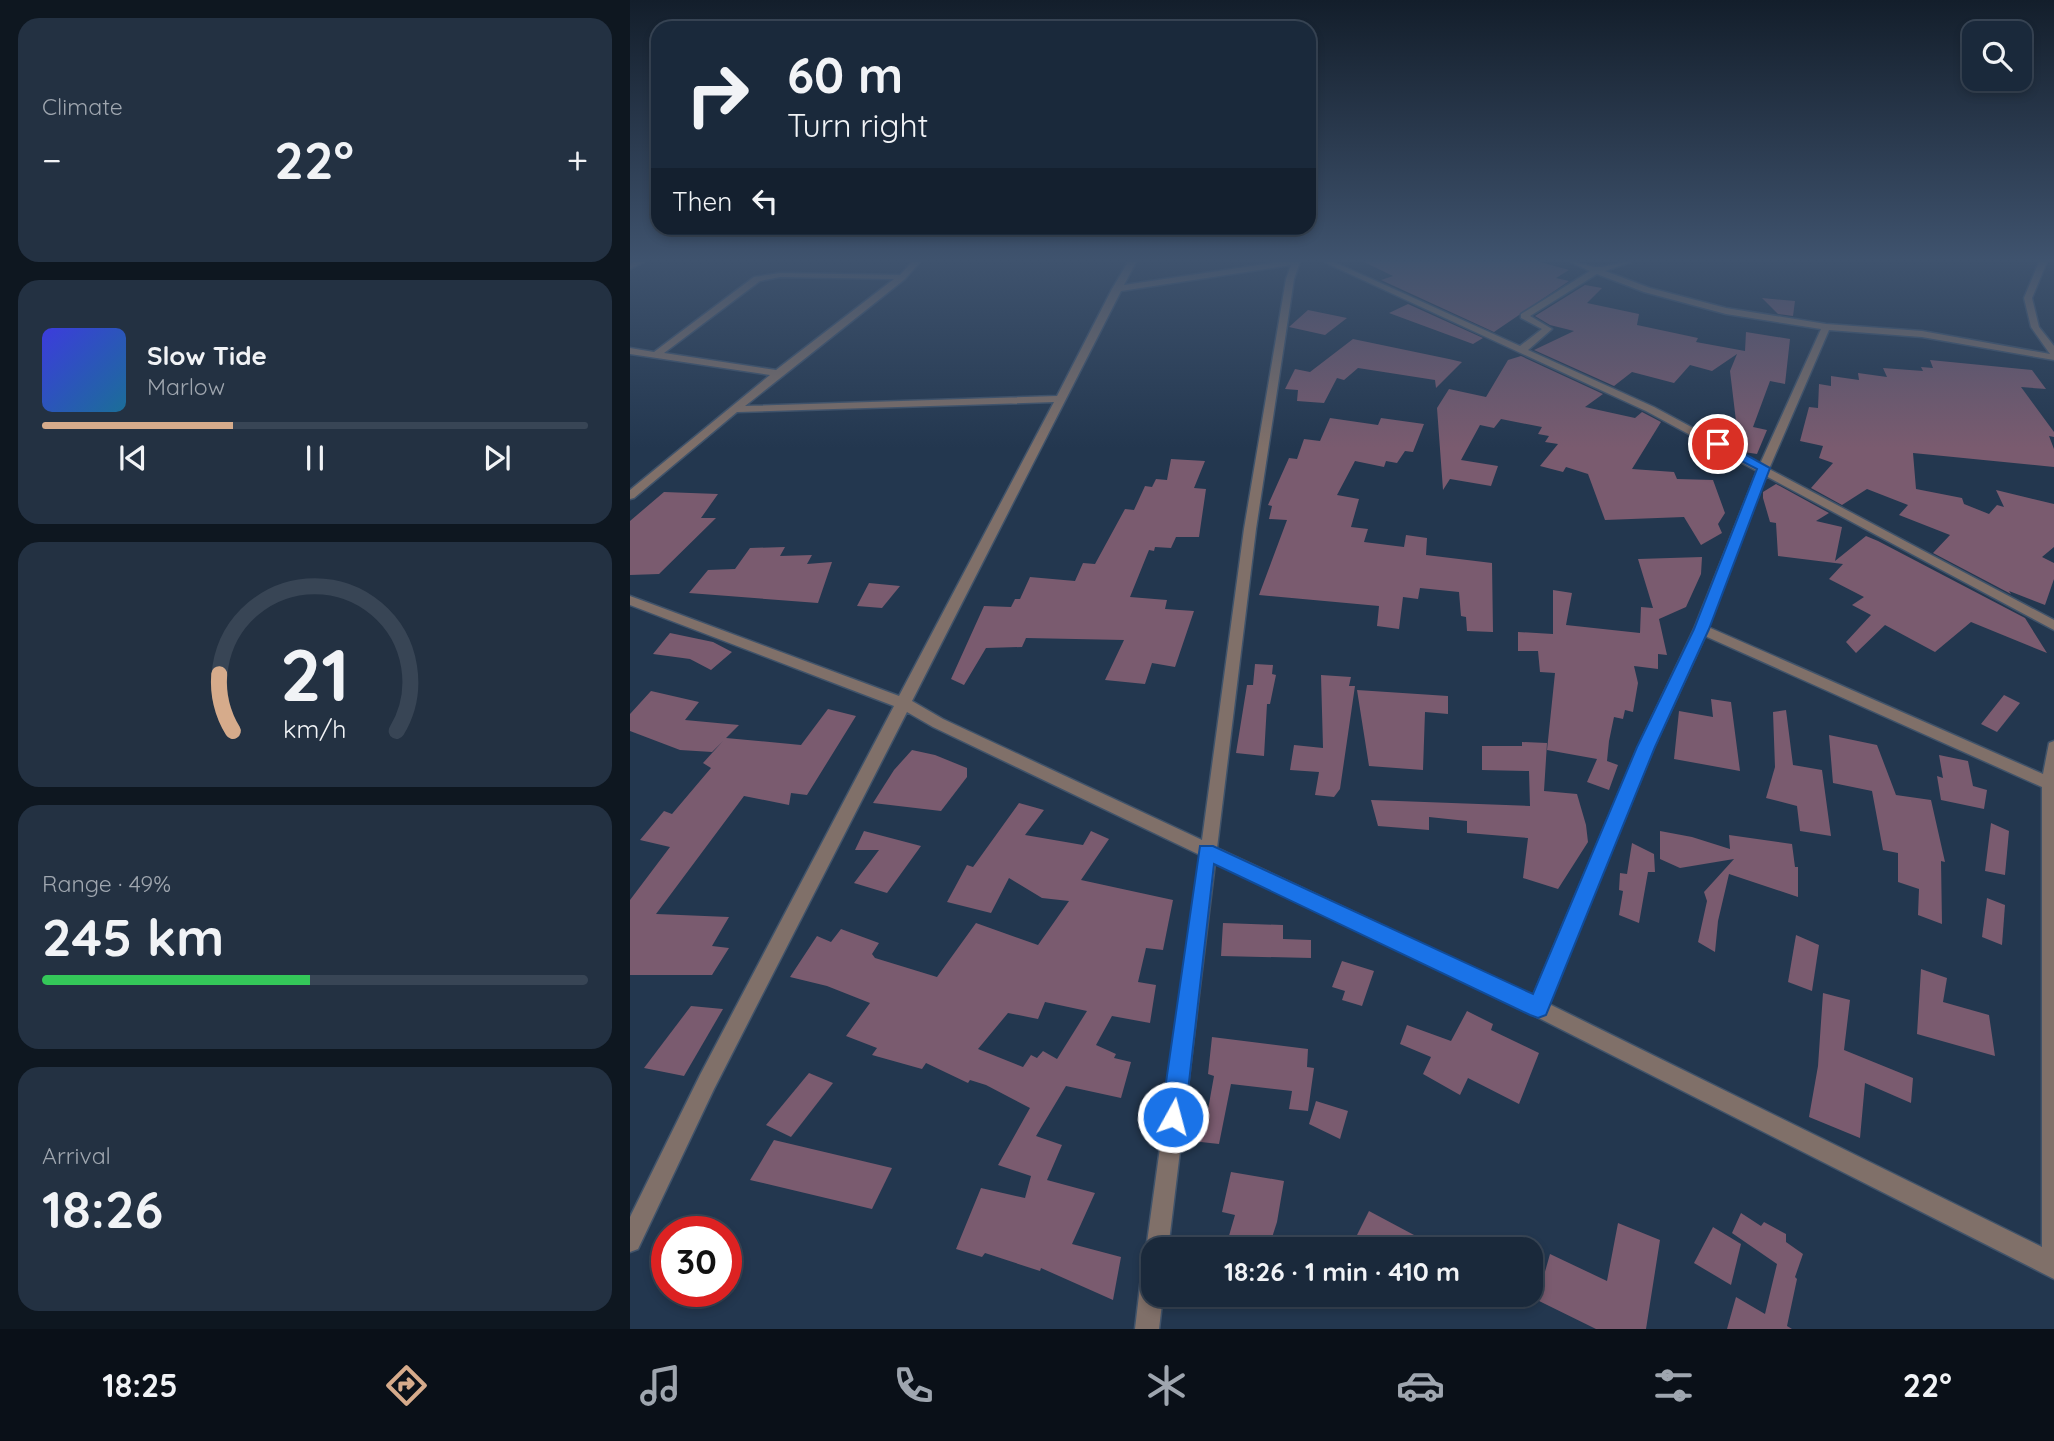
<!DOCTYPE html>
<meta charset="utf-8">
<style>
body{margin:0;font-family:Quicksand,sans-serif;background:#233142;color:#f1f3f6;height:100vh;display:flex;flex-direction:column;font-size:26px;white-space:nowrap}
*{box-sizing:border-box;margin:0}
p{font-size:23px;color:#9fa6af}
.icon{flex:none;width:38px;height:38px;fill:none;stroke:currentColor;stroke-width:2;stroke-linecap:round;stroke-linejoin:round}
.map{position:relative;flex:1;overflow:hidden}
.panel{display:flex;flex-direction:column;gap:18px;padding:18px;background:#0e1720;width:630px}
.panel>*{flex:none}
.banner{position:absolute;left:21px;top:21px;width:665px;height:214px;border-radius:21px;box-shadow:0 4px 10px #0003,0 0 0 2px #384555;background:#1a293b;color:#f1f3f6;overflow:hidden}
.fabs{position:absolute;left:1332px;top:21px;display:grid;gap:14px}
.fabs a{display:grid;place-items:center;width:70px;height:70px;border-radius:14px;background:#1a293b;box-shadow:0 4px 10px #0003,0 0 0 2px #384555;font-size:35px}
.speed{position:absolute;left:21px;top:1216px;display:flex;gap:14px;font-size:35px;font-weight:700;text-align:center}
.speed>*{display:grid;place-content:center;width:91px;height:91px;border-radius:50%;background:#1a293b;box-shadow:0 4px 10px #0003,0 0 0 2px #384555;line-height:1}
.speed .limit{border:10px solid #d22;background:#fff;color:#111}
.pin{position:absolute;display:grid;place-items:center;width:60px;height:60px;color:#fff;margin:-30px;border:4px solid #fff;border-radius:50%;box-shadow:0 2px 7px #0007}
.me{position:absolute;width:77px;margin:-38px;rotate:7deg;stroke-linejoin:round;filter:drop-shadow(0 0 5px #0008)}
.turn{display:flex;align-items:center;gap:24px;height:147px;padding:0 21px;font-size:32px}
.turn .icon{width:91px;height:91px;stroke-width:2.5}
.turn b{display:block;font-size:49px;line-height:60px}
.then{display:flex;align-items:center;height:66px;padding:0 21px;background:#0003;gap:14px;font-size:26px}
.big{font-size:52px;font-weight:800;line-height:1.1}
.panel .tile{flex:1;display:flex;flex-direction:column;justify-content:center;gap:10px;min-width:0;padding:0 24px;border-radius:21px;background:#233142}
.panel .dial{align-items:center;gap:0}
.dial svg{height:182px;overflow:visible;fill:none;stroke:#384555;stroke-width:7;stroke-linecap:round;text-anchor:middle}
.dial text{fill:#f1f3f6;stroke:none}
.song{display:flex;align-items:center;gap:21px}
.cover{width:84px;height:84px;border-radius:10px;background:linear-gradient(135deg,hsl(240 70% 55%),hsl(200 70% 35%))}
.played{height:7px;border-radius:4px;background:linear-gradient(90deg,#d6ab8b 35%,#384555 35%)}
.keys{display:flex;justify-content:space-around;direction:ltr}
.heat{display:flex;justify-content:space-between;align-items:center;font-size:38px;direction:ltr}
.charge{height:10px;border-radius:5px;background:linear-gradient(90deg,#34c759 49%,#384555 0)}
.trip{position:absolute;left:511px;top:1237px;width:402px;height:70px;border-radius:21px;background:#1a293b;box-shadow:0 4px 10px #0003,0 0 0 2px #384555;font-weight:800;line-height:70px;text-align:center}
.tab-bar{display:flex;height:112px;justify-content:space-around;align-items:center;background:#0a1018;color:#9fa6af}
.tab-bar .icon{width:49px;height:49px}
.tab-bar .active{color:#d6ab8b}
.tab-bar b{font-size:32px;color:#f1f3f6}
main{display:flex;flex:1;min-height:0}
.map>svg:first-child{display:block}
</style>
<main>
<section class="panel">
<div class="tile"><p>Climate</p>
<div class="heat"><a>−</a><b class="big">22°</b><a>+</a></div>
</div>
<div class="tile">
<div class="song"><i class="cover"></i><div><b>Slow Tide</b><p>Marlow</p></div></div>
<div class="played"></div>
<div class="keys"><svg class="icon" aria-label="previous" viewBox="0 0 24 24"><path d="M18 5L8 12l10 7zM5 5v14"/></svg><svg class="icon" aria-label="pause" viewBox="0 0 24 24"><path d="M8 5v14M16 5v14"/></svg><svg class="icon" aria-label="next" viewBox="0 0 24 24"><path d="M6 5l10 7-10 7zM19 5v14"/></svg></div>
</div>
<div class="tile dial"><svg viewBox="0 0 100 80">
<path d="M14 69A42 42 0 1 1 86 69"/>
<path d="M14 69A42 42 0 0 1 8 44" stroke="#d6ab8b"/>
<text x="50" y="56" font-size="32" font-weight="700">21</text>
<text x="50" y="72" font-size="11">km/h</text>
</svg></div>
<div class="tile"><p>Range · 49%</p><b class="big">245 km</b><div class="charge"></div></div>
<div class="tile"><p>Arrival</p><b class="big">18:26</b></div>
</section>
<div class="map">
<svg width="1424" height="1329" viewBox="0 0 1424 1329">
<rect width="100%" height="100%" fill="#23374f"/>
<g fill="#7a5b6f" fill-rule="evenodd">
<path d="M734 262H910L939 270 926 278 939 281 864 332 751 280 763 276Z"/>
<path d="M955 285 972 288 957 303 1009 314 1007 325 1068 338 1066 342 1115 351 1116 332 1160 339 1155 384 1140 381 1123 427 1137 430 1127 454 1114 452 1077 432 1084 415 1106 421 1100 371 1107 354 1082 371 1060 365 1044 383 1002 372 984 386 904 350 944 331 920 325 905 316Z"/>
<path d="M1132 298 1165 301 1163 316 1148 314Z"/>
<path d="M778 304 853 338 843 344 759 313Z"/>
<path d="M678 310 717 318 695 335 659 327Z"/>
<path d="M723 339 819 359 832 362 806 388 805 380 728 368 714 380 707 378 694 403 667 401 668 390 655 389 665 369 680 372Z"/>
<path d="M891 356 973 394 955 407 1005 418 1012 412 1031 422 1002 469 1044 472 1047 479 1083 480 1095 513 1088 524 1092 533 1071 545 1054 517 975 520 958 474 936 467 933 472 910 466 928 444 915 442 919 436 908 434 912 427 871 419 864 428 850 425 831 460 868 466 861 486 820 479 813 490 807 408 819 389 856 397 878 360Z"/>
<path d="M1300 360 1402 370 1416 389 1391 387 1424 432V437L1419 436 1424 449V467L1283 453 1286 489 1332 498 1334 504 1359 514 1367 505 1374 507 1366 490 1424 504V547L1412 557 1424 563V579L1415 605 1379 591 1381 594 1303 553 1320 535 1269 515 1278 505 1237 489 1212 505 1181 488 1203 463 1189 458 1193 446 1170 441 1179 407 1188 408 1189 384 1201 386V376L1229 380 1228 373 1257 377 1253 368 1293 371 1291 367 1303 368Z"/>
<path d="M700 418 748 425 751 418 794 424 783 452 775 451 767 463 756 461 754 467 725 461 707 495 729 499 721 527 738 529 734 542 774 547 776 535 797 538 796 555 862 563 863 632 837 631 836 617 831 616 829 592 790 588 788 599 773 597 769 629 747 626 749 606 629 595 657 520 639 519 642 506 638 505 659 458 667 459 674 439 690 441Z"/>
<path d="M541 459 575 461 564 488 576 489 569 537H546L541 548 525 547 524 551 519 550 500 597 537 600 535 609 564 611 545 667 522 663 515 684 475 680 494 640 396 638 392 647 356 648 334 685 321 679 354 606 381 607 385 599H390L400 577 445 581 453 563 465 564 495 509 504 510 515 486 522 487 526 479 537 480Z"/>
<path d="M1146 484 1199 513 1186 521 1212 527 1205 561 1236 536 1248 541 1395 618 1417 653 1341 622 1305 652 1255 625 1226 653 1216 642 1241 615 1222 605 1234 597 1199 579 1213 564 1148 556 1146 523 1140 522 1133 498V492Z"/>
<path d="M34 492 88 494 71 518H86L29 574 0 575V521Z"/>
<path d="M155 547 150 556 182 555 177 564 202 562 188 603 59 593 78 570 105 569 120 548Z"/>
<path d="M1072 557 1071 574 1056 607 1029 619 1037 655 1028 654V669L1004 666 1008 683 1003 712 995 710 993 719 984 717 979 741 977 761 988 765 979 790 957 782 967 759 917 750 925 673 910 672 908 651H888V632L923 634V590L942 593 936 625 1010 633 1011 607 1023 608 1008 559Z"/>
<path d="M239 583 270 586 252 608 227 606Z"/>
<path d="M40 633 83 642 102 652 81 670 60 659 23 654Z"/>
<path d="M625 664 643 665 642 674 646 675 640 704H637L634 756 606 753 617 685H623Z"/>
<path d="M691 675 721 677 719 686H725L710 789 704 797 685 795 689 772 660 770 664 745 693 748Z"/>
<path d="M727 690 818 696V714L795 712 793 770 739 766Z"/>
<path d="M21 691 69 702 55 720 109 725 96 738 171 745 198 709 226 716 177 795 161 793 159 805 114 796 26 914 99 917 82 946 99 948 82 975H0V900L40 847 10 840 34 811 42 814 81 768 73 763 93 741 82 752 50 750 0 731V714Z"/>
<path d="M1374 695 1390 703 1367 732 1351 724Z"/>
<path d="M1081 699 1101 702 1110 771 1044 759 1049 711 1083 717Z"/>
<path d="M1156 710 1163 765 1192 770 1201 836 1170 831 1167 806 1136 798 1145 767 1143 712Z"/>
<path d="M1199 735 1247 745 1266 795 1301 800 1315 862 1311 861 1312 924 1288 915 1289 889 1268 882V853L1253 850 1242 791 1203 783Z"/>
<path d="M892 742 917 743 914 791 947 794 956 825 958 842 928 889 893 878 898 838 837 833V821L799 817V830L748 826 741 800 900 806 899 771 852 770V746H892Z"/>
<path d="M282 750 305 755 337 768V777L311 811 243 803 264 770Z"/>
<path d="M1309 755 1338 761 1343 786 1357 790 1354 809 1311 800 1307 776 1313 778Z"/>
<path d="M389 803 414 810 395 835 453 845 461 831 479 839 451 880 543 900 533 950 516 948 508 982 526 985 520 1023 482 1016 466 1045 486 1054 484 1058 501 1062 491 1098 436 1086 406 1136 432 1145 417 1180 465 1193 442 1244 491 1257 483 1300 411 1268 410 1271 355 1253 352 1257 326 1249 351 1188 395 1198 401 1176 368 1165 400 1108 356 1085 340 1080 338 1083 296 1063 292 1069 242 1055 247 1048 216 1036 240 1003 197 986 160 977 187 936 201 942 211 929 249 943 242 954 245 958 307 977 346 923 408 945 439 901 412 898 379 878 361 913 317 902 337 865 343 867ZM415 1002 457 1011 427 1059 413 1051 407 1058 401 1055 393 1067 348 1049 378 1013 408 1019Z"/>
<path d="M1361 823 1379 831 1375 875 1355 871Z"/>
<path d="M234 831 291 846 257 893 224 883 249 850H225Z"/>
<path d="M1030 831 1062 837 1100 849 1099 835 1162 844 1165 867H1168V897L1099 874 1088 921 1085 952 1068 942 1077 901 1074 892 1104 859 1050 868 1030 859Z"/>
<path d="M1002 843 1024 854 1025 872H1018L1009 923 989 915 993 891 989 890 990 873 997 874Z"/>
<path d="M1357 898 1375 905 1372 945 1352 937Z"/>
<path d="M593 923 653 925V939L681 940V958L591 956Z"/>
<path d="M1166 935 1189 945 1182 991 1158 982Z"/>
<path d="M712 961 744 971 732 1006 712 1000 715 991 702 987Z"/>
<path d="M1291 969 1317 978 1313 1002 1359 1015 1365 1056 1287 1034Z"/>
<path d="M1193 993 1220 1000 1214 1050 1283 1078 1281 1103 1235 1083 1230 1138 1179 1117 1188 1066Z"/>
<path d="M61 1006 93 1009 54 1076 14 1068Z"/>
<path d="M837 1011 863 1024 861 1030 909 1053 889 1104 838 1078 830 1095 793 1074 801 1057 770 1044 777 1025 821 1041Z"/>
<path d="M582 1037 678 1049 677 1067 684 1068 678 1111 659 1109 662 1091 601 1084 589 1144 562 1141 568 1114 577 1115 584 1076 578 1074Z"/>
<path d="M179 1073 203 1083 161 1137 136 1125Z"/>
<path d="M686 1101 718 1111 710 1139 679 1124Z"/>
<path d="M144 1140 262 1168 242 1209 120 1180Z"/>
<path d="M601 1172 654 1181 647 1222 638 1250 596 1246 605 1215 592 1212Z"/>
<path d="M739 1211 784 1235 780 1250H749L725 1239Z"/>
<path d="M1111 1213 1131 1226 1134 1222 1156 1234V1242L1173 1254 1165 1277 1167 1279 1157 1326 1162 1329H1097L1106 1297 1135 1314 1147 1264 1102 1233Z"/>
<path d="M988 1223 1030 1240 1016 1329H966L907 1300 920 1254 977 1281Z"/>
<path d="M1083 1227 1111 1244 1101 1285 1064 1263Z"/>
</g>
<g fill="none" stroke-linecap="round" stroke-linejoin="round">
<g stroke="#40536a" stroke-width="3">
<g id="street">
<path d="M4 262H14L0 269V264Z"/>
<path d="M282 262H290L275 279 115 406 427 396 482 289 498 262H506L494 285 649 262H670L664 279 626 529 587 848 903 996 1008 747 1064 629 1127 471 1016 411 694 262H704L890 346 912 329 891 318V314L960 271 940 262C950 262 961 268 970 267 981 266 990 262 1001 262L975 271 1020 288 1096 308 1196 324 1292 331 1420 354 1401 327 1394 298 1409 262H1417L1402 298 1409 327 1424 346V360L1292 337 1199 330 1139 469 1424 620V630L1136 476 1078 627 1413 774 1419 743 1424 741V1279L901 1014 585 863 538 1250H523V1260L519 1258 516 1250 570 855 303 727 277 712 84 1089 8 1249 0 1252V1217L70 1075 264 706 0 605V596L269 696 424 402 107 412 4 498 0 499V490L140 375 0 354V348L24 352 124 277 150 273 270 275ZM661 265 656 279 614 529 572 840 313 719 282 701 491 291ZM967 274 1014 292 1096 314 1191 329 1130 464 1024 407 898 350 922 329 900 316ZM150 277 264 279 146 370 34 353 130 281ZM1075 636 1412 787V1247L919 1004 1024 747Z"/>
<path d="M523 1266V1295H533L529 1329H505L511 1278 515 1270Z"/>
</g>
</g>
<use href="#street" fill="#807069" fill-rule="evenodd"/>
</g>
<linearGradient id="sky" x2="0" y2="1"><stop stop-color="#131e2b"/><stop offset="0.58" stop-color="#3f536e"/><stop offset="1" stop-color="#3f536e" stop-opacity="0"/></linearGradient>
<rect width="1424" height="448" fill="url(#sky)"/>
<path fill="#1a73e8" stroke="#114b97" stroke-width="2" d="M1084 442H1093L1140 468 1079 629 1025 747 916 1015 908 1018 900 1015 584 864 555 1117 552 1125 543 1129 535 1125 531 1117 570 846H583L903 994 1007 747 1064 629 1127 469 1084 447Z"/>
</svg>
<div class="fabs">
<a><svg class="icon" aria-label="search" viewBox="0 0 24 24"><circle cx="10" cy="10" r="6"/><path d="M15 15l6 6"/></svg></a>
</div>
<div class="speed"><div class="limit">30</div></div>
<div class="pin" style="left:1088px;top:444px;background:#d93025"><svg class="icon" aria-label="arrive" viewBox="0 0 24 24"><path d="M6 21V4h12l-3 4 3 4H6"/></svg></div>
<svg class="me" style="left:543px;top:1117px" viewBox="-20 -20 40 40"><circle r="17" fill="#1a73e8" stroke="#fff" stroke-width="3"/><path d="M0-11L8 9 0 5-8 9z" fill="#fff"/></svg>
<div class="trip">18:26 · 1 min · 410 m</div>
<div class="banner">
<div class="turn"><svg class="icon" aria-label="right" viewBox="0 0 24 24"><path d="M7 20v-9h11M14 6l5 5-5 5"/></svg><div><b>60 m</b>Turn right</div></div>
<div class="then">Then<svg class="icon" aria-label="left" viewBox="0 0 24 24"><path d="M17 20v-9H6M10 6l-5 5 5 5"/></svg></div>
</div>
</div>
</main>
<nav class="tab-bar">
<b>18:25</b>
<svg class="icon active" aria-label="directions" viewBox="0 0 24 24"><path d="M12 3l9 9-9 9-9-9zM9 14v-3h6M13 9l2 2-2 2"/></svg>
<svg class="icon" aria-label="music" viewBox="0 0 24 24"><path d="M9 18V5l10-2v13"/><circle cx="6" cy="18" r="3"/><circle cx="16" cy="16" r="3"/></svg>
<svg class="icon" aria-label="phone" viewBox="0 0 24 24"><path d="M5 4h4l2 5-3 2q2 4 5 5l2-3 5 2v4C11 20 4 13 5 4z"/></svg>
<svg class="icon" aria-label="climate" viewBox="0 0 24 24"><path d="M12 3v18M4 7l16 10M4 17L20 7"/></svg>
<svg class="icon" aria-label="car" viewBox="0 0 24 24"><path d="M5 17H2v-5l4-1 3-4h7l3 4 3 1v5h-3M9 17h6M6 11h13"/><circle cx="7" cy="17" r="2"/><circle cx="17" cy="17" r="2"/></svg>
<svg class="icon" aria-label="filters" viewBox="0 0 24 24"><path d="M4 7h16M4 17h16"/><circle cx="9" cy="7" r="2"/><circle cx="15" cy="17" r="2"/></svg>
<b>22°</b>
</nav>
